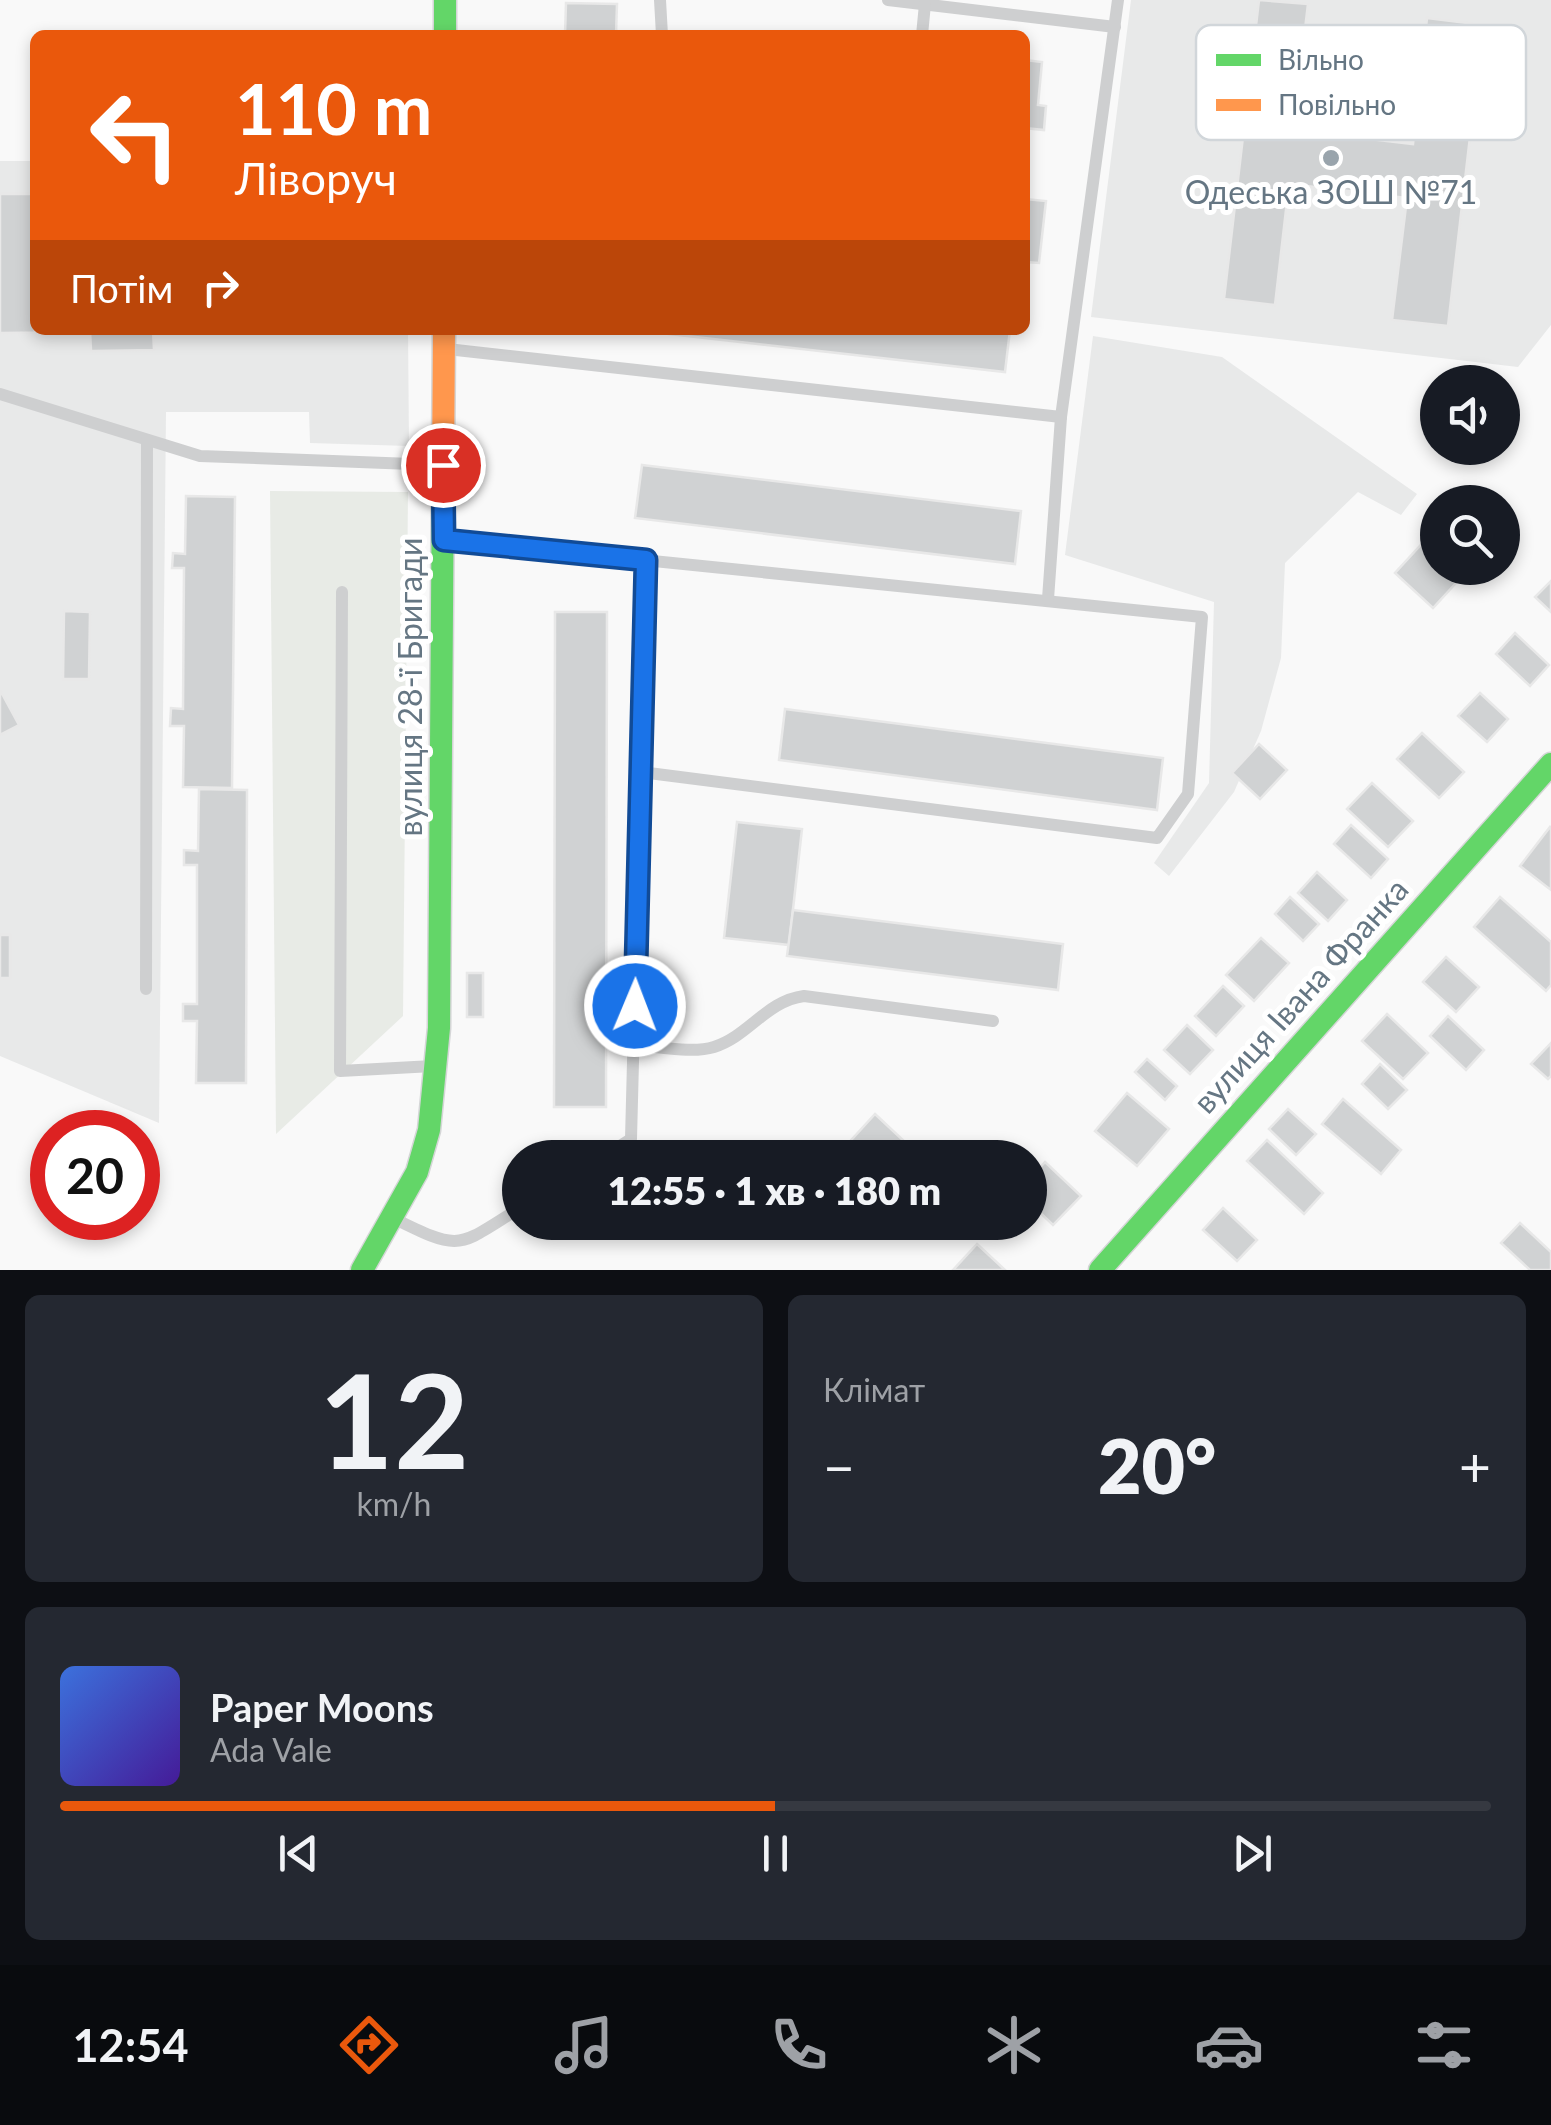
<!DOCTYPE html>
<html lang="uk">
<meta charset="utf-8">
<style>
body{margin:0;font-family:Lato,sans-serif;background:#242831;color:#f1f3f6;height:100vh;display:flex;flex-direction:column;font-size:38px;white-space:nowrap}
*{box-sizing:border-box;margin:0}
p{font-size:32px;color:#9ea1a6}
.icon{flex:none;width:55px;height:55px;fill:none;stroke:currentColor;stroke-width:2;stroke-linecap:round;stroke-linejoin:round}
.map{position:relative;height:1270px;overflow:hidden}
.drawer{display:flex;flex-direction:column;gap:25px;padding:25px;background:#0d0f14;flex:1}
.drawer>*{flex:none}
.banner{position:absolute;left:30px;top:30px;width:1000px;height:305px;border-radius:15px;box-shadow:0 5px 15px #0003;background:#ea580c;color:#fff;overflow:hidden}
.controls{position:absolute;left:1420px;top:365px;display:grid;gap:20px}
.controls a{display:grid;place-items:center;width:100px;height:100px;border-radius:50%;background:#171b24;box-shadow:0 5px 15px #0003;font-size:50px}
.speed{position:absolute;left:30px;top:1110px;display:flex;gap:20px;font-size:50px;font-weight:700;text-align:center}
.speed>*{display:grid;place-content:center;width:130px;height:130px;border-radius:50%;background:#171b24;box-shadow:0 5px 15px #0003;line-height:1}
.speed .limit{border:15px solid #d22;background:#fff;color:#111}
.pin{position:absolute;display:grid;place-items:center;width:85px;height:85px;color:#fff;margin:-42px;border:5px solid #fff;border-radius:50%;box-shadow:0 2px 10px #0007}
.me{position:absolute;width:110px;margin:-55px;rotate:1deg;stroke-linejoin:round;filter:drop-shadow(0 0 8px #0008)}
.turn{display:flex;align-items:center;gap:35px;height:210px;padding:0 40px;font-size:45px}
.turn .icon{width:130px;height:130px;stroke-width:2.5}
.turn b{display:block;font-size:70px;line-height:85px}
.then{display:flex;align-items:center;height:95px;padding:0 40px;background:#0003;gap:20px;font-size:38px}
.big{font-size:75px;font-weight:800;line-height:1.1}
.drawer .tile{flex:1;display:flex;flex-direction:column;justify-content:center;gap:15px;min-width:0;padding:0 35px;border-radius:15px;background:#242831}
.drawer .dial{align-items:center;gap:0}
.dial b{font-size:130px;line-height:1}
.song{display:flex;align-items:center;gap:30px}
.cover{width:120px;height:120px;border-radius:15px;background:linear-gradient(135deg,hsl(220 70% 55%),hsl(260 70% 35%))}
.played{height:10px;border-radius:5px;background:linear-gradient(90deg,#ea580c 50%,#363941 50%)}
.keys{display:flex;justify-content:space-around;direction:ltr}
.heat{display:flex;justify-content:space-between;align-items:center;font-size:55px;direction:ltr}
.drawer .tiles{flex:1;display:grid;gap:25px;grid-template-columns:1fr 1fr}
.tile:last-child{grid-column:span 2}
.trip{position:absolute;left:502px;top:1140px;width:545px;height:100px;border-radius:50px;background:#171b24;box-shadow:0 5px 15px #0003;font-weight:800;line-height:100px;text-align:center}
.tab-bar{display:flex;height:160px;justify-content:space-around;align-items:center;background:#090b0e;color:#9ea1a6}
.tab-bar .icon{width:70px;height:70px}
.tab-bar .selected{color:#ea580c}
.tab-bar b{font-size:45px;color:#f1f3f6}
.map>svg:first-child{display:block}
</style>
<div class="map">
<svg width="1551" height="1270" viewBox="0 0 1551 1270">
<rect width="100%" height="100%" fill="#f9f9f9"/>
<g fill="#e8e9e9">
<path d="M1131 0H1551V325L1518 367 1091 317Z"/>
<path d="M0 161H35V330H408L409 446 310 443 309 412H166L159 1123 0 1056Z"/>
<path d="M1093 336 1222 357 1417 494 1401 515 1358 492 1285 563 1281 658 1261 731 1234 792 1169 876 1154 863 1209 783 1214 602 1065 555Z"/>
</g>
<path fill="#e8ebe6" d="M270 491 408 492 403 1016 276 1134Z"/>
<g fill="#d0d2d3" stroke="#e8e8e8" stroke-width="2.5">
<path d="M1259 0 1308 4 1293 130 1413 144 1427 18 1483 25 1448 326 1392 320 1407 198 1289 184 1275 305 1224 299Z"/>
<path d="M566 3 617 4 616 35H565Z"/>
<path d="M1025 60 1042 62 1038 105 1046 106 1044 130 1025 128Z"/>
<path d="M0 194H35V330L90 332 0 333Z"/>
<path d="M1025 199 1046 201 1039 263 1025 262Z"/>
<path d="M90 330H153L154 350 91 351Z"/>
<path d="M634 330H1010L1005 372Z"/>
<path d="M642 465 1021 511 1015 564 635 518Z"/>
<path d="M186 496 235 497 232 788 183 787 184 726H170L171 708 183 709 184 568H172L173 553 185 554Z"/>
<path d="M1429 536 1438 544V568H1463L1467 571 1433 608 1395 573Z"/>
<path d="M1551 581V612L1535 597Z"/>
<path d="M64 611 90 612 89 679H63Z"/>
<path d="M555 612H607L606 1107H554Z"/>
<path d="M1515 633 1549 665 1530 686 1496 654Z"/>
<path d="M0 690 19 725 0 735Z"/>
<path d="M1480 693 1508 719 1487 742 1458 716Z"/>
<path d="M785 709 1163 758 1157 810 779 760Z"/>
<path d="M1422 733 1464 772 1439 798 1397 759Z"/>
<path d="M1259 744 1287 770 1260 799 1232 773Z"/>
<path d="M1372 783 1413 821 1388 847 1347 809Z"/>
<path d="M199 789 247 790 246 1083H196L197 1021H183V1004H197V865H184V850L198 851Z"/>
<path d="M737 822 802 829 789 945 724 938Z"/>
<path d="M1351 825 1388 859 1371 878 1334 844Z"/>
<path d="M1550 827 1551 828V890L1520 866Z"/>
<path d="M1317 872 1347 900 1328 921 1298 893Z"/>
<path d="M1290 897 1319 924 1303 941 1275 914Z"/>
<path d="M1500 897 1551 942V985L1546 991 1474 927Z"/>
<path d="M793 910 1063 944 1058 990 787 956Z"/>
<rect x="0" y="935" width="10" height="43"/>
<path d="M1261 938 1289 963 1254 1001 1226 975Z"/>
<path d="M1446 957 1479 987 1456 1012 1423 982Z"/>
<rect x="467" y="973" width="16" height="44"/>
<path d="M1223 986 1244 1006 1216 1036 1195 1016Z"/>
<path d="M1387 1014 1428 1053 1403 1079 1362 1041Z"/>
<path d="M1448 1016 1484 1050 1466 1070 1430 1036Z"/>
<path d="M1187 1025 1213 1050 1190 1074 1164 1050Z"/>
<path d="M1551 1043V1076L1548 1079 1531 1064Z"/>
<path d="M1147 1059 1177 1086 1165 1100 1135 1072Z"/>
<path d="M1380 1064 1407 1090 1388 1109 1362 1084Z"/>
<path d="M1127 1093 1169 1129 1137 1166 1095 1131Z"/>
<path d="M1343 1099 1401 1150 1381 1174 1322 1124Z"/>
<path d="M1288 1109 1316 1134 1296 1155 1269 1129Z"/>
<path d="M875 1114 921 1157 920 1158H854L844 1148Z"/>
<path d="M1267 1140 1323 1193 1304 1214 1247 1161Z"/>
<path d="M1045 1162 1081 1196 1053 1225 1030 1203V1179Z"/>
<path d="M1223 1208 1257 1240 1237 1261 1203 1230Z"/>
<path d="M1520 1223 1551 1252V1270H1530L1501 1243Z"/>
<path d="M977 1244 1005 1270H953Z"/>
</g>
<g fill="none" stroke-linecap="round" stroke-linejoin="round">
<g stroke="#d5d6d7" stroke-width="25">
<g id="fast">
<path d="M445 0V35"/>
<path d="M362 1270 417 1172 429 1130 439 1028 443 469"/>
<path d="M1100 1270 1551 764"/>
</g>
</g>
<g stroke="#d5d6d7" stroke-width="25">
<path id="slow" d="M443 469 444 330"/>
</g>
<g stroke="#cecfd0" stroke-width="12">
<path d="M660 0 662 35"/>
<path d="M888 0 1115 27"/>
<path d="M922 35 925 4"/>
<path d="M447 349 1061 417"/>
<path d="M0 394 200 456 438 465"/>
<path d="M447 540 1202 617 1188 794 1157 838 641 772"/>
<path d="M342 592 340 1071 433 1066"/>
<path d="M1048 599 1061 417 1118 0"/>
<path d="M146 989 147 440"/>
<path d="M634 1045C658 1046 691 1054 714 1047 749 1036 766 1001 804 996L993 1021"/>
<path d="M601 1158 631 1139 646 560"/>
<path d="M395 1219C463 1253 458 1246 520 1208"/>
</g>
<use href="#fast" stroke="#63d668" stroke-width="22"/>
<use href="#slow" stroke="#ff974d" stroke-width="22"/>
</g>
<g fill="none" stroke-linecap="round" stroke-linejoin="round">
<g stroke="#114b97" stroke-width="25">
<path id="route" d="M443 465 444 540 646 560 635 1006"/>
</g>
<use href="#route" stroke="#1a73e8" stroke-width="18"/>
</g>
<circle fill="#99a4ac" stroke="#fff" stroke-width="4" cx="1331" cy="158" r="10"/>
<g text-anchor="middle" stroke-width="10" stroke-linejoin="round" paint-order="stroke">
<g font-size="32" fill="#657683" stroke="#fff">
<text x="1331" y="204">Одеська ЗОШ №71</text>
</g>
<g font-size="32" fill="#657683" stroke="#fff">
<text transform="translate(411 687) rotate(-90)" y="11">вулиця 28-ї Бригади</text>
<text transform="translate(1301 996) rotate(-48)" y="11">вулиця Івана Франка</text>
</g>
</g>
<rect x="1196" y="25" width="330" height="115" rx="15" fill="#fff" stroke="#d1d6da" stroke-width="2.5"/>
<rect x="1216" y="54" width="45" height="12" fill="#63d668"/>
<rect x="1216" y="99" width="45" height="12" fill="#ff974d"/>
<g font-size="28" fill="#657683">
<text x="1278" y="70">Вільно</text>
<text x="1278" y="115">Повільно</text>
</g>
</svg>
<div class="controls">
<a><svg class="icon" aria-label="sound" viewBox="0 0 24 24"><path d="M4 9h4l5-4v14l-5-4H4zM17 9q2 3 0 6"/></svg></a>
<a><svg class="icon" aria-label="search" viewBox="0 0 24 24"><circle cx="10" cy="10" r="6"/><path d="M15 15l6 6"/></svg></a>
</div>
<div class="speed"><div class="limit">20</div></div>
<div class="pin" style="left:443px;top:465px;background:#d93025"><svg class="icon" aria-label="arrive" viewBox="0 0 24 24"><path d="M6 21V4h12l-3 4 3 4H6"/></svg></div>
<svg class="me" style="left:635px;top:1006px" viewBox="-20 -20 40 40"><circle r="17" fill="#1a73e8" stroke="#fff" stroke-width="3"/><path d="M0-11L8 9 0 5-8 9z" fill="#fff"/></svg>
<div class="trip">12:55 · 1 хв · 180 m</div>
<div class="banner">
<div class="turn"><svg class="icon" aria-label="left" viewBox="0 0 24 24"><path d="M17 20v-9H6M10 6l-5 5 5 5"/></svg><div><b>110 m</b>Ліворуч</div></div>
<div class="then">Потім<svg class="icon" aria-label="right" viewBox="0 0 24 24"><path d="M7 20v-9h11M14 6l5 5-5 5"/></svg></div>
</div>
</div>
<section class="drawer">
<div class="tiles">
<div class="tile dial"><b>12</b><p>km/h</p></div>
<div class="tile"><p>Клімат</p>
<div class="heat"><a>−</a><b class="big">20°</b><a>+</a></div>
</div>
<div class="tile">
<div class="song"><i class="cover"></i><div><b>Paper Moons</b><p>Ada Vale</p></div></div>
<div class="played"></div>
<div class="keys"><svg class="icon" aria-label="previous" viewBox="0 0 24 24"><path d="M18 5L8 12l10 7zM5 5v14"/></svg><svg class="icon" aria-label="pause" viewBox="0 0 24 24"><path d="M8 5v14M16 5v14"/></svg><svg class="icon" aria-label="next" viewBox="0 0 24 24"><path d="M6 5l10 7-10 7zM19 5v14"/></svg></div>
</div>
</div>
</section>
<nav class="tab-bar">
<b>12:54</b>
<svg class="icon selected" aria-label="directions" viewBox="0 0 24 24"><path d="M12 3l9 9-9 9-9-9zM9 14v-3h6M13 9l2 2-2 2"/></svg>
<svg class="icon" aria-label="music" viewBox="0 0 24 24"><path d="M9 18V5l10-2v13"/><circle cx="6" cy="18" r="3"/><circle cx="16" cy="16" r="3"/></svg>
<svg class="icon" aria-label="phone" viewBox="0 0 24 24"><path d="M5 4h4l2 5-3 2q2 4 5 5l2-3 5 2v4C11 20 4 13 5 4z"/></svg>
<svg class="icon" aria-label="climate" viewBox="0 0 24 24"><path d="M12 3v18M4 7l16 10M4 17L20 7"/></svg>
<svg class="icon" aria-label="car" viewBox="0 0 24 24"><path d="M5 17H2v-5l4-1 3-4h7l3 4 3 1v5h-3M9 17h6M6 11h13"/><circle cx="7" cy="17" r="2"/><circle cx="17" cy="17" r="2"/></svg>
<svg class="icon" aria-label="filters" viewBox="0 0 24 24"><path d="M4 7h16M4 17h16"/><circle cx="9" cy="7" r="2"/><circle cx="15" cy="17" r="2"/></svg>
</nav>
